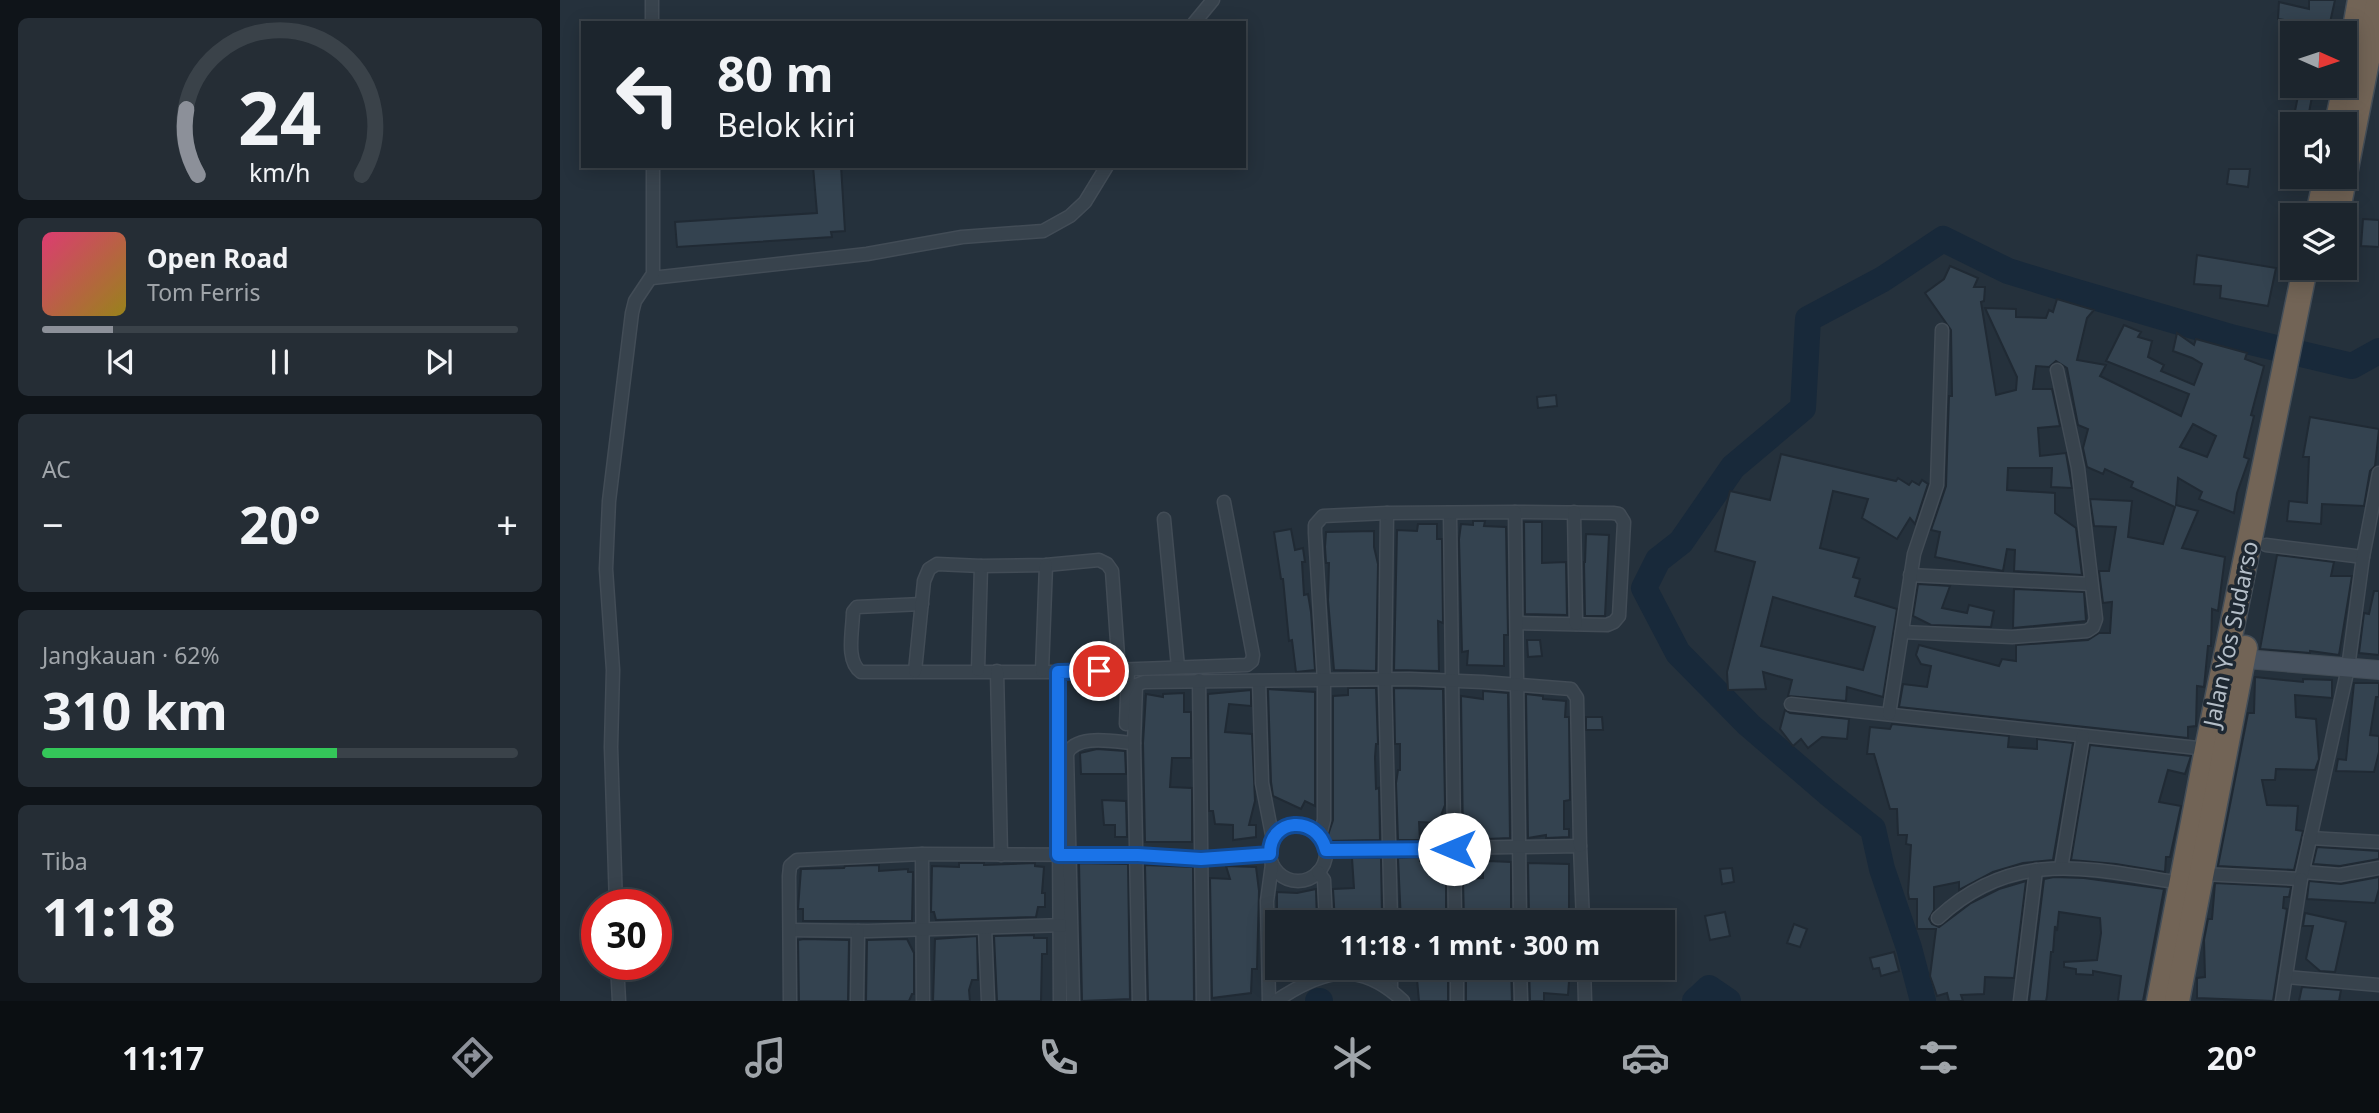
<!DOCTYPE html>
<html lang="id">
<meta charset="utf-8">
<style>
body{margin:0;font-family:"Noto Sans",sans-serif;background:#252d35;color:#f1f3f6;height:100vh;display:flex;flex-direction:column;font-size:26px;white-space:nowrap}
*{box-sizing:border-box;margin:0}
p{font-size:23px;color:#a0a5aa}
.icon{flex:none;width:38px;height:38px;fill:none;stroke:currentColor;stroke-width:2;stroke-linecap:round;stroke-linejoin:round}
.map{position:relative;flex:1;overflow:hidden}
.sheet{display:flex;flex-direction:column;gap:18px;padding:18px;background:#0f1419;width:560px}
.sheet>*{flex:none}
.banner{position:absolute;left:21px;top:21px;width:665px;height:147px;border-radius:0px;box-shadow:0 4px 18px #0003,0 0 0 2px #3a4249;background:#1c252d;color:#f1f3f6;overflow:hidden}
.needle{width:46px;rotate:93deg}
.buttons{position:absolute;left:1720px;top:21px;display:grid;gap:14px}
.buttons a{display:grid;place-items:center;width:77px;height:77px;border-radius:0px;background:#1c252d;box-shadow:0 4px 18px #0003,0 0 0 2px #3a4249;font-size:35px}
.speed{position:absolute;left:21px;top:889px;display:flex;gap:14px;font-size:35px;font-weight:700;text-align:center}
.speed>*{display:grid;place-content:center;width:91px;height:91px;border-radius:50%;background:#1c252d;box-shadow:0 4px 18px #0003,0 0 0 2px #3a4249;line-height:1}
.speed .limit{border:10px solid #d22;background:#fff;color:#111}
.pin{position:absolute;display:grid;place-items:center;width:60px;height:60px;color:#fff;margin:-30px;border:4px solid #fff;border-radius:50%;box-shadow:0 2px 7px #0007}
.me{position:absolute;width:77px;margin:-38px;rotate:270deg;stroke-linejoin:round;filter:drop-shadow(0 0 5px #0008)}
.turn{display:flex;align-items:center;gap:24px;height:147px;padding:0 21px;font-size:32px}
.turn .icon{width:91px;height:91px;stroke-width:2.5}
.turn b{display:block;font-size:49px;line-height:60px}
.big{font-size:52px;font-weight:700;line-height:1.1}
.sheet .card{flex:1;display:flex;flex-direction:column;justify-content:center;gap:10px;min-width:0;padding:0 24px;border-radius:10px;background:#252d35}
.sheet .dial{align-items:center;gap:0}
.dial svg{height:182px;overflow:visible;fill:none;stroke:#3a4249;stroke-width:7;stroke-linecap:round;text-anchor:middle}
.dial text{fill:#f1f3f6;stroke:none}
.song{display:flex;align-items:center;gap:21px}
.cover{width:84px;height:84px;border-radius:10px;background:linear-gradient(135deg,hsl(340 70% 55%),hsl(50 70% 35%))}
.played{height:7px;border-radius:4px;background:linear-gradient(90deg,#8c9099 15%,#3a4249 15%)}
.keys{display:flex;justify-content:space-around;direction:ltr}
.heat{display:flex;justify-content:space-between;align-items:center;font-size:38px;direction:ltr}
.charge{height:10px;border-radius:5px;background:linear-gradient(90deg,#34c759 62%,#3a4249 0)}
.trip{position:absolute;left:705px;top:910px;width:410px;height:70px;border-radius:0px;background:#1c252d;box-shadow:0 4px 18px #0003,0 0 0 2px #3a4249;font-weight:700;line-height:70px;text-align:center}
.tabs{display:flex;height:112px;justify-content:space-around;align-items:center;background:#0b0f12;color:#a0a5aa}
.tabs .icon{width:49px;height:49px}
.tabs .active{color:#8c9099}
.tabs b{font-size:32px;color:#f1f3f6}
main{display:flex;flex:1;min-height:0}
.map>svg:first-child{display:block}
</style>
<main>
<section class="sheet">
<div class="card dial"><svg viewBox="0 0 100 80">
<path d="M14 69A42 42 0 1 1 86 69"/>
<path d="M14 69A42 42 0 0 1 9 40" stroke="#8c9099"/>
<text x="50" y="56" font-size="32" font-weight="700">24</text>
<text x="50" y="72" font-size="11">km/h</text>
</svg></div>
<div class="card">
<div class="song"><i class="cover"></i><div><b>Open Road</b><p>Tom Ferris</p></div></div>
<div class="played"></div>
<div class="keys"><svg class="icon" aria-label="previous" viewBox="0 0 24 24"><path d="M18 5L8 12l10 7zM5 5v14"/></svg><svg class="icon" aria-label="pause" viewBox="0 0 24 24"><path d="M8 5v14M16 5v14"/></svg><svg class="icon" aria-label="next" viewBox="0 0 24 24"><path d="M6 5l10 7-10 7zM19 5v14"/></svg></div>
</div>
<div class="card"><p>AC</p>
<div class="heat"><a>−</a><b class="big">20°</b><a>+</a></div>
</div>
<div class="card"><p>Jangkauan · 62%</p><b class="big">310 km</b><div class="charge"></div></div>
<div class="card"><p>Tiba</p><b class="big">11:18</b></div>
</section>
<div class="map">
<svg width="1819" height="1001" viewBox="0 0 1819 1001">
<rect width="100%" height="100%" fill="#25313c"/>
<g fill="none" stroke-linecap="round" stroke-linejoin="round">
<g stroke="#18293a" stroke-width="26">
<path d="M758 1001H760"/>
<path d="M1135 1001 1149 988 1168 1001"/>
<path d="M1363 1001 1349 948 1322 869 1313 829 1268 793 1189 725 1118 653 1084 588 1098 560 1121 542 1173 467 1243 408 1248 319 1323 279 1383 239 1448 271 1513 291 1674 338 1792 366 1819 351"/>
</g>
</g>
<g fill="#344350" stroke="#202a34" stroke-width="2" fill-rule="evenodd">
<path d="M1749 0H1775L1769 27 1718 19 1719 2 1749 9Z"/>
<path d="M1740 86H1754L1748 118 1734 116Z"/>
<path d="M253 166H281L285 231 271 232 272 237 117 247 115 222 257 213Z"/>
<path d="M1669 169H1690L1688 187 1667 184Z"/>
<path d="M1803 219 1819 220V247L1801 246Z"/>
<path d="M1637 255 1716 268 1708 306 1660 298 1661 286 1634 284Z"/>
<path d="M1390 266 1418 278 1414 287H1425L1424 301 1421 302 1436 395 1456 390 1457 377 1425 308 1456 309V317L1486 318 1489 310 1493 312 1497 299 1534 310 1527 318 1517 360 1546 365 1540 376 1621 416 1629 394 1546 361 1564 325 1581 332 1578 337 1592 341 1588 357 1604 365 1601 371 1634 385 1642 364 1632 358 1613 351 1617 333 1634 345 1636 339 1687 353 1685 359 1704 366 1691 415 1694 416 1684 457 1689 459 1677 493 1674 513 1639 499 1642 492 1618 478 1616 505 1638 511 1622 548 1665 557 1658 611 1652 609 1651 646H1648L1644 687 1637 686 1636 726 1628 727V738L1339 707 1343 684 1367 687 1371 666 1361 664 1356 655 1359 645 1439 666 1442 659 1456 661V645L1528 640 1539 633H1550L1552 602 1543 603 1539 571H1549L1556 527 1534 526 1530 499 1572 501 1568 537 1603 544 1615 507 1571 487 1573 482 1545 469 1543 474 1527 467 1523 448 1528 429 1518 425 1507 368 1496 361 1489 367 1476 366 1473 389H1492L1500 426 1478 428 1480 456 1506 453 1512 488 1491 487 1492 468H1448L1447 490 1495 493V513L1516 528 1522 575 1454 571 1455 550 1447 549 1443 571 1375 557 1380 532 1371 530 1386 486 1389 396H1392L1391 330 1365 293 1384 279ZM1633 424 1656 436 1647 457 1620 447Z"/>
<path d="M996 395 997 406 978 408 977 397Z"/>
<path d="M1750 417 1819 429 1815 466 1810 471 1804 506 1762 504 1761 524 1727 521 1729 501 1747 503 1749 457H1743Z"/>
<path d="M1221 454 1336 481 1338 478 1349 485 1352 481 1359 485 1362 480 1368 484 1355 524 1350 518 1337 539 1302 518 1308 499 1273 491 1260 548 1299 558 1293 577 1300 579 1295 596 1337 609 1323 697 1287 687 1286 701 1228 696 1232 680 1203 672 1206 689 1168 690 1167 672 1195 562 1155 551 1170 491 1210 500ZM1213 597 1315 627 1303 670 1201 646Z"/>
<path d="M913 521H925L924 526 946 527 948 635H944V666L907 665 908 651 902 652 899 539 901 524 913 525Z"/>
<path d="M964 522H982V563L1006 562 1007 615 965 614Z"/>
<path d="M858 524H877V539H882L883 623 878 621 879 671 834 670 837 530 857 531Z"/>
<path d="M731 529 735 550 743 548 745 562H742L744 595 748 594 751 612 755 670 736 672 732 640 729 641 723 579H721L714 532Z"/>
<path d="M814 531V547L818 564 816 671 774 670 768 600 769 563H766L765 547 766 532Z"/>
<path d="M1026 534 1049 535 1045 616H1025L1024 562H1025Z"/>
<path d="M1717 555 1774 562 1771 576H1792L1779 655 1750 651V653L1700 649Z"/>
<path d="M1358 584 1390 586 1382 608 1407 613 1409 605 1434 611 1431 627 1371 625 1353 616Z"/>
<path d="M1454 589 1524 592 1526 621 1453 628Z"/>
<path d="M1814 591H1819V655L1799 653 1804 613 1809 614Z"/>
<path d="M967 640H980L982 656 968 657Z"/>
<path d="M1695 677 1743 682V679L1772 680V698L1735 695 1736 717 1756 719 1759 759 1755 770 1716 769 1715 780H1702L1707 805 1738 806 1736 830 1743 831 1734 870 1658 866 1688 713H1694Z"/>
<path d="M1794 683H1819V697H1816L1810 735 1819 736V752L1814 772 1776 771 1778 759 1786 760Z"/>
<path d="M788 688H816L818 744H816L815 757 816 789 819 788 820 840 766 841 773 820V696L788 695Z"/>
<path d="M834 688 883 689 885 805 878 823 859 822 860 840H838L836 783 838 770H840V744H835Z"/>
<path d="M708 689 755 692V806L745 801 741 809 713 796 711 782Z"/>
<path d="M691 690V706L669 704 665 732 692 734 695 801 689 825H696V837L673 840V825L655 824 653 811H649L648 694Z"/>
<path d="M923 691 948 693 950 838 927 839V836L903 839 901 696 923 699Z"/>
<path d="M624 693V712H631V758H612L610 787 632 788V842H585L583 743 586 694 603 697V694Z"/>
<path d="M966 694 983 696V699L1006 701 1005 717H1009L1010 800 1004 801V829H1009V837L986 838V835L968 838Z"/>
<path d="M1225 710 1230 713 1289 719 1287 739 1262 737 1248 748 1241 739 1233 746 1220 729Z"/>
<path d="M1026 717H1042L1043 730H1026Z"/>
<path d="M1332 724 1449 736 1448 747 1477 749V739L1513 743 1493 860 1463 863 1433 872 1399 890V882L1374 887V910L1369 919 1372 924 1379 927 1411 903 1439 889 1466 881 1454 978 1425 977 1424 994 1401 995 1403 1001H1389L1387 993 1377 996 1370 976 1376 929H1357V899H1349L1348 893 1351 845 1346 844 1347 835H1338L1337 809H1330L1314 754H1307L1310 727 1330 729Z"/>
<path d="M1530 745 1631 756 1625 774 1608 770 1599 802 1621 806 1610 857H1606L1605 872 1556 864 1511 860Z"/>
<path d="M537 749 565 751 566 774H521L520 753Z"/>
<path d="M542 800 566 801 567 837H555V825H544Z"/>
<path d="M1757 847 1819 851V859L1780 866 1753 864Z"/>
<path d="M860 857V861L881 862 880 880H886V922H841L838 858Z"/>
<path d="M792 858H821L822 919 818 922H775L773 889 794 888Z"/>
<path d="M928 861 951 862V922H904L903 879 923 878V862Z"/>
<path d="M399 863H424V865L475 863V866L484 867 482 893H485V907H478L476 917 376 920 374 912H371L372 866 399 867Z"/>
<path d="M519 863 568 864 570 999 522 1001Z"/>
<path d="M968 863 1009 864V922H988L989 916H969Z"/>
<path d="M319 865V871L348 869V872H353L352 921H243V909H238L241 869 284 868 285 866Z"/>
<path d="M585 865 633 867 634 1001H588Z"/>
<path d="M666 866 696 867 699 891 697 969H692L691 993 652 998 650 878 670 879Z"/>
<path d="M1172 868 1174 882 1162 884 1160 869Z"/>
<path d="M1494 877 1524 878 1604 889 1583 1001H1558L1561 976 1533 971V975L1516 974V969L1504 967V962L1537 960 1541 933 1540 918 1499 912 1497 931 1495 926 1493 952H1491L1487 996 1486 1001H1469L1484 879Z"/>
<path d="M1819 877V889L1815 903 1747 899 1749 881 1781 884Z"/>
<path d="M1655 883 1731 887 1729 897H1724L1723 908 1727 909 1713 1001 1637 998V978L1645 977 1644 940 1648 919H1652Z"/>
<path d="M756 889 757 922H718L717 947V892L737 893Z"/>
<path d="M1165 912 1170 936 1150 940 1145 916Z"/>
<path d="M1745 913 1786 922 1775 972 1760 971 1746 959 1753 926H1743Z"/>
<path d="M1234 924 1247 929 1240 947 1227 943Z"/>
<path d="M474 935V938H487V954H482L481 1001H437L434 936Z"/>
<path d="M417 936 418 980H412L409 990 410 1001H373L375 939Z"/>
<path d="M244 939 289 940 288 1001H239L238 940Z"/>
<path d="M347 939 354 953V994H352L349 1001H306L307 940Z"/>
<path d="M1334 952 1339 971 1321 976 1319 968 1313 969 1310 958Z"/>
<path d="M856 968H888V1001H859Z"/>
<path d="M906 968H951L952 1001H906Z"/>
<path d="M969 968H1010L1008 995 984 993V1001H970Z"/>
<path d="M1742 987 1781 990 1779 1001H1739Z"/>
</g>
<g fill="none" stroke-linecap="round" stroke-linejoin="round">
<g stroke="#424c56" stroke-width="15">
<g id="street">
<path d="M92 0V23"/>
<path d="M634 23 653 0"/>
<path d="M92 278 307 254 402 237 483 231 510 216 525 202 547 166"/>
<path d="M955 512 1053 513 1059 514 1064 522 1059 616 1054 622 1047 625 958 623"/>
<path d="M1014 512 1016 624"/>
<path d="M827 513 825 680 831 922"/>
<path d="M890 514 895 922"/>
<path d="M604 519 618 667"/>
<path d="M1706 545 1803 557"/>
<path d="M1350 575 1531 584"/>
<path d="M362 604 297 607 293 612C293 630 285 661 301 672H498L687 665 692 661 693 655 664 502"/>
<path d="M1342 632 1452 637 1527 631 1533 627 1536 619 1518 468 1497 370"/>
<path d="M418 670 421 566"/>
<path d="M355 671 364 581 369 569 377 564 421 566 486 565 539 560 547 564 552 571 559 670"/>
<path d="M437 671 441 855"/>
<path d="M482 671 486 565"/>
<path d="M498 672 500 1001"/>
<path d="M639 680 643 1001"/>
<path d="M699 681 702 783 713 840"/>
<path d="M1231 704 1647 749"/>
<path d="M1329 714 1354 554 1377 485 1382 330"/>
<path d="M566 724 568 670"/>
<circle cx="738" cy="853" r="28"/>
<path d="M760 835 764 820V681L755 533V525L763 516 827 513 955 512 960 922"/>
<path d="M1750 838 1819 842"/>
<path d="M766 850 1020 846 1023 922"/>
<path d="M362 854 363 1001"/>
<path d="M1501 868 1523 736"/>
<path d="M758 872 764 880 766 922"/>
<path d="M1743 872 1780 875 1819 868"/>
<path d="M1642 874 1741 879 1788 668 1803 557 1819 473"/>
<path d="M56 905 51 747 53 670 46 569 49 501 72 313 75 301 93 274V166"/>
<path d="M1378 918C1454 847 1530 869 1621 883"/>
<path d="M425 928 428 1001"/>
<path d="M230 930 308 931 506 925"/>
<path d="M57 964 59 1001"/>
<path d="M897 968V1001"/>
<path d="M960 968 961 1001"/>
<path d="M1024 968 1025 1001"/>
<path d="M1726 977 1819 985"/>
<path d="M831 989V968"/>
<path d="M230 1001 229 876 230 866 237 860 362 854 578 855 641 859 710 854"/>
<path d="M297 1001 298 931"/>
<path d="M513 1001 507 754C516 733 556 742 574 743"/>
<path d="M579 1001 574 743 576 685 584 682 850 679 923 682 1011 689 1017 698 1020 846"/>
<path d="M709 1001 707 901 712 864"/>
<path d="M716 1001C762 970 799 959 843 1001"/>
<path d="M1460 1001 1476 870"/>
<path d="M1722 1001 1741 879"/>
</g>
</g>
<g stroke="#424c56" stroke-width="20">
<path id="secondary" d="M1673 658 1819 670"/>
</g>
<g stroke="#444e58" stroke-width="27">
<g id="highway">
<path d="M1785 84 1800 0"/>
<path d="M1777 124 1785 86"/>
<path d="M1758 215 1766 177"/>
<path d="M1777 215 1819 0"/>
<path d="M1599 1001 1647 749 1745 268"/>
<path d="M1617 1001 1685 648"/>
</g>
</g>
<use href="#street" stroke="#38434d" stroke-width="12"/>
<use href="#secondary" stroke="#47525f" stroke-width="18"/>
<use href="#highway" stroke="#726456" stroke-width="24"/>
</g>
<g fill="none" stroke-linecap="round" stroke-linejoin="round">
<g stroke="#114b97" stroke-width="18">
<path id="route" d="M539 671 498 672V855H578L641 859 710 854C709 818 757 814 766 850L894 849"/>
</g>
<use href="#route" stroke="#1a73e8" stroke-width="12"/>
</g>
<g text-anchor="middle" stroke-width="7" stroke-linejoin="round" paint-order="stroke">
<g font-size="23" fill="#b4bec8" stroke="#1e2832">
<text transform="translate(1671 634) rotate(-78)" y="8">Jalan Yos Sudarso</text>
</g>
</g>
</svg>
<div class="buttons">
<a><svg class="needle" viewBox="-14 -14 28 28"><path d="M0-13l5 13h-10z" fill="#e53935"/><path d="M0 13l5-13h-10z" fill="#a0a5aa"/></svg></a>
<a><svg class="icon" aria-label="sound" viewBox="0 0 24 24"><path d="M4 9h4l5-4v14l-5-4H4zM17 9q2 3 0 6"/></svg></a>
<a><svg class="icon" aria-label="layers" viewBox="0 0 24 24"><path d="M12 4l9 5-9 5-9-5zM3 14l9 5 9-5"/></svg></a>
</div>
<div class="speed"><div class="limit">30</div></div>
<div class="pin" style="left:539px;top:671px;background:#d93025"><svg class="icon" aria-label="arrive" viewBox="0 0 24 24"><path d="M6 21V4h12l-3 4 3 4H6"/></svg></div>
<svg class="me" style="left:894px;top:849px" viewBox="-20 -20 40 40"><circle r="19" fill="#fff"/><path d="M0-13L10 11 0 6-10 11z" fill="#1a73e8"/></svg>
<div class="trip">11:18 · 1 mnt · 300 m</div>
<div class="banner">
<div class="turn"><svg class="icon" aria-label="left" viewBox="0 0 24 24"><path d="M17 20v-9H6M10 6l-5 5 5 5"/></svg><div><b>80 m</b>Belok kiri</div></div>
</div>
</div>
</main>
<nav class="tabs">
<b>11:17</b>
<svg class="icon active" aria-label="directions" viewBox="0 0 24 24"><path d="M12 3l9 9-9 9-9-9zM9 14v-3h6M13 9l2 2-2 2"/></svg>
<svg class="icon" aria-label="music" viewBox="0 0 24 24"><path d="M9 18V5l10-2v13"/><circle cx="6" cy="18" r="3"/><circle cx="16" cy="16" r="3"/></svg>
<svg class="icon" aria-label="phone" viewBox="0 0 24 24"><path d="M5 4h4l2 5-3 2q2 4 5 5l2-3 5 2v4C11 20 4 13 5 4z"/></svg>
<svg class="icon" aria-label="climate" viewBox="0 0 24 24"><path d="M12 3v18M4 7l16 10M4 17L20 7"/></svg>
<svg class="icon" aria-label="car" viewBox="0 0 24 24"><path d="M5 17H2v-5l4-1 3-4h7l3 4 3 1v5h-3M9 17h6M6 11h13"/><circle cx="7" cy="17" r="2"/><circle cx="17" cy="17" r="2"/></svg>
<svg class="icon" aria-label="filters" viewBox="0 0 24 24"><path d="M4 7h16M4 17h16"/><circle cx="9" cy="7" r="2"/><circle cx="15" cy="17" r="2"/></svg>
<b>20°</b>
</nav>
